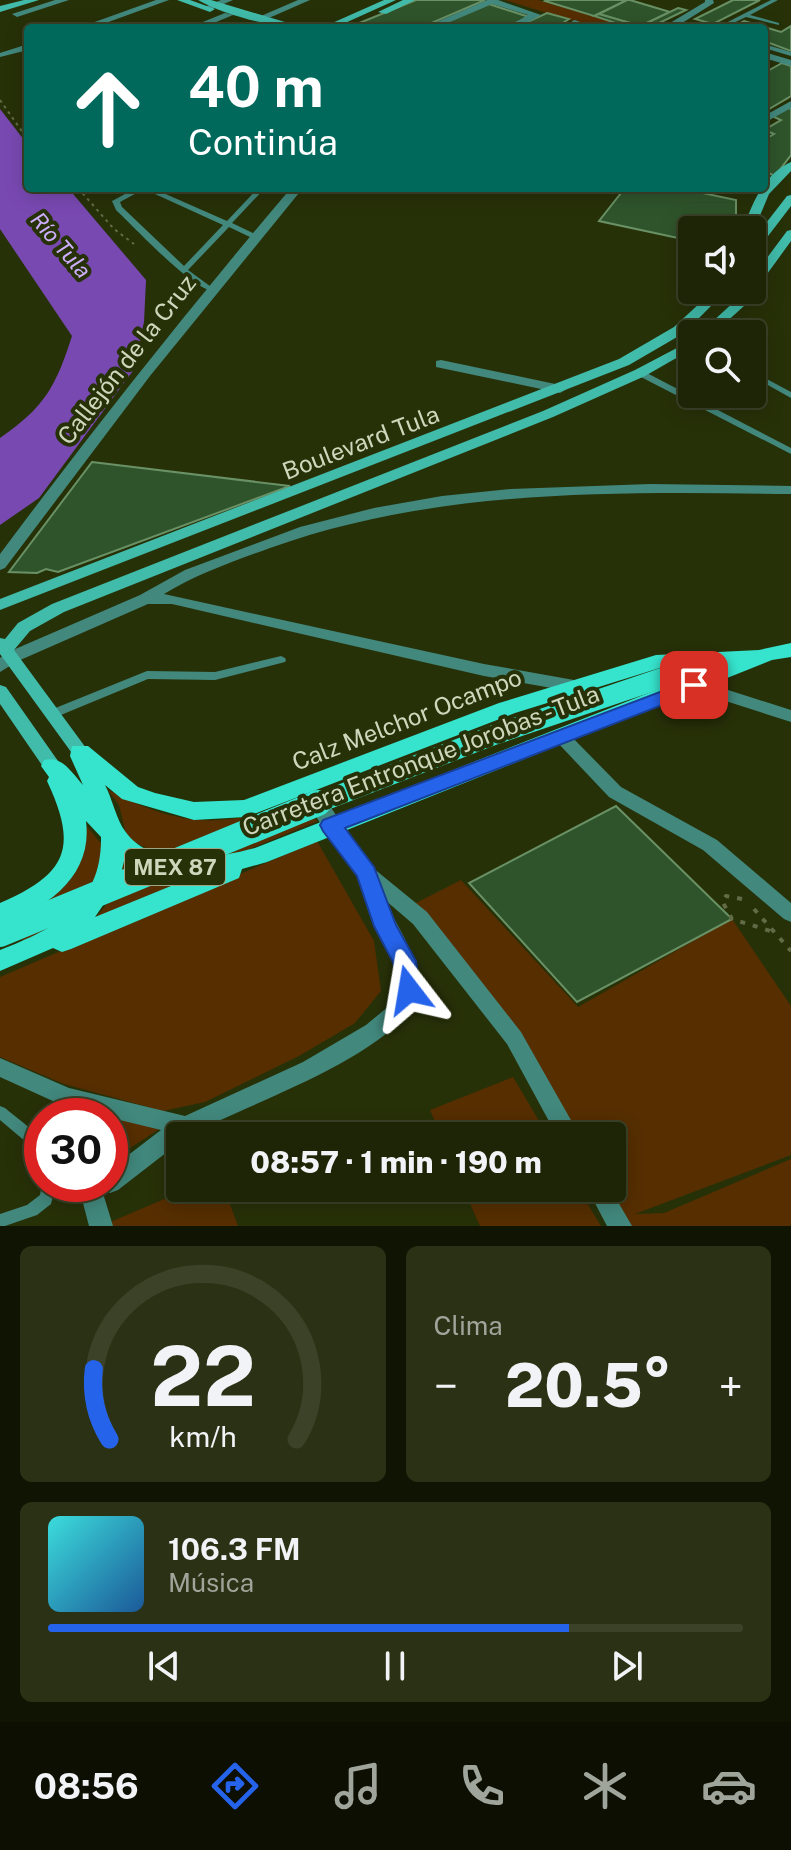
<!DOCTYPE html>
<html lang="es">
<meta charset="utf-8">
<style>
body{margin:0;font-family:"Public Sans",sans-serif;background:#2a3114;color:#f1f3f6;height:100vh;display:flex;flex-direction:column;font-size:30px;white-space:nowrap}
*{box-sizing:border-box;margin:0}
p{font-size:26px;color:#a0a59b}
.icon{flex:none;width:44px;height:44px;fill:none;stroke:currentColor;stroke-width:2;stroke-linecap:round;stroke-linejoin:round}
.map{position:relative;height:1226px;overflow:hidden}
.panel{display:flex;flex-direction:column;gap:20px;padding:20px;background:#101403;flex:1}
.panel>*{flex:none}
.top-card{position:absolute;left:24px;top:24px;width:744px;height:168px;border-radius:8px;box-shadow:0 4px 20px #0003,0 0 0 2px #3b4228;background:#00695c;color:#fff;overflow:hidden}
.controls{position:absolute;left:678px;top:216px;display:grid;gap:16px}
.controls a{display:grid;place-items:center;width:88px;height:88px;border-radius:8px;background:#1d2506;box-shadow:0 4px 20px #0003,0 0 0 2px #3b4228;font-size:40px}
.speed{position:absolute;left:24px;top:1098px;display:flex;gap:16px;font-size:40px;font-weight:700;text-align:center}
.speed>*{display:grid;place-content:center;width:104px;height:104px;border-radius:50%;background:#1d2506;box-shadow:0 4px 20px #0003,0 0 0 2px #3b4228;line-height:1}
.speed .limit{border:12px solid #d22;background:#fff;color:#111}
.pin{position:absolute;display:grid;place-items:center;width:68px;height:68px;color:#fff;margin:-34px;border-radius:16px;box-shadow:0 4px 12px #0006}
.me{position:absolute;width:88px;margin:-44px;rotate:346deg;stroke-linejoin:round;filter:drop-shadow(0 0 6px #0008)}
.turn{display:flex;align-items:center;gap:28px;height:168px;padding:0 32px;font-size:36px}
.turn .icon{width:104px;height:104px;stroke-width:2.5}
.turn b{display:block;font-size:56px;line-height:68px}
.big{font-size:60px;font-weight:800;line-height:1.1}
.panel .tile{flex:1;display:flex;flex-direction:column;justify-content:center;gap:12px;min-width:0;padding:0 28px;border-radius:12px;background:#2a3114}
.panel .dial{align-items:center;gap:0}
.dial svg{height:208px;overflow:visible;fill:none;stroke:#3b4228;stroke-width:7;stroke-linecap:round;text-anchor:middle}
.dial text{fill:#f1f3f6;stroke:none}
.song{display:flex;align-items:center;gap:24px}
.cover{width:96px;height:96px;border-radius:12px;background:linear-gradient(135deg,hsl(180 70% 55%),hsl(210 70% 35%))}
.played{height:8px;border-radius:4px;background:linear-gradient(90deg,#2563eb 75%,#3b4228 75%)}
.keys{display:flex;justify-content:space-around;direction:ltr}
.heat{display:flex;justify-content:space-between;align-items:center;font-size:44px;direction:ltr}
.panel .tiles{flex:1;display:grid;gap:20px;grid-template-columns:1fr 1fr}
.tile:last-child{grid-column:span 2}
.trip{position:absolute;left:166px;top:1122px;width:460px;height:80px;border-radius:8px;background:#1d2506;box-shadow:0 4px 20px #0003,0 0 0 2px #3b4228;font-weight:800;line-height:80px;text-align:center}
.menu{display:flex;height:128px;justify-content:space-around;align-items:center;background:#0c0f02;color:#a0a59b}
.menu .icon{width:56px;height:56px}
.menu .selected{color:#2563eb}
.menu b{font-size:36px;color:#f1f3f6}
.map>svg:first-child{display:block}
</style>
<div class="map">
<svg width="791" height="1226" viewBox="0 0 791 1226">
<rect width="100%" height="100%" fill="#273108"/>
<g fill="#562e00">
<path d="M505 0H538L632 28H595Z"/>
<path d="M107 789C142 808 180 823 220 820 252 818 288 803 318 821L245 851 224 856H161L127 838 119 805Z"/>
<path d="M85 824 103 846 97 879 72 913 22 943C27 905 62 900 77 868 84 854 84 839 85 824Z"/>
<path d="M317 841 374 941 381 991 355 1023 299 1056 205 1102 163 1111 64 1084 0 1057V977Z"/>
<path d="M123 856C151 873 175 877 207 877L86 927C107 907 123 886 123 856Z"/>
<path d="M461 880 578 1007 732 919 791 1006V1155L635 1214 664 1213 791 1159V1226H620L599 1188H612V1136H571L517 1038 406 908Z"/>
<path d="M513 1077 548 1136H441L430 1110Z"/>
<path d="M95 1107 161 1128 110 1161V1116H95Z"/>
<path d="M190 1188H224L238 1226H101Z"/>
<path d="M463 1188H578L601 1226H480Z"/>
</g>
<path fill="#7949b2" d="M0 109 28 145V188H68L146 280 144 322 135 368 39 498 0 525V438C45 407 56 386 72 336L0 229Z"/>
<g fill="#2f542b" stroke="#699165" stroke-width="2">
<path d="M416 0H485L420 28H347Z"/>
<path d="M547 0H627L594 16 545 1Z"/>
<path d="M627 0H630L670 12 640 26 599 14Z"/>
<path d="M733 0H760L713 24 695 19Z"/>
<path d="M489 4 529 17 504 28H432Z"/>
<path d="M678 8 686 10 651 27 643 25Z"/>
<path d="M547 13 569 19 561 24 574 28H514Z"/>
<path d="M599 14 637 25 631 28 594 16Z"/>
<path d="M744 21 781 32 791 26V51L764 41V28H731Z"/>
<path d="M782 63 791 66V96L764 112V73Z"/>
<path d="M786 107 791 109V155L775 176 764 171V140L774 134 764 130 781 120 772 116Z"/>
<path d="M625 188H679L736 200V230H692V241L599 221Z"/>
<path d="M92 462 290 486 58 572 46 569 37 573 9 572Z"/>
<path d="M616 806 732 919 577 1002 469 883Z"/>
</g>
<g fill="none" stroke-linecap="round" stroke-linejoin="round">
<g stroke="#616b46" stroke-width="2" stroke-dasharray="3 4" stroke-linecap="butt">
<path d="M0 100 28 140"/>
<path d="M78 188 114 229 134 244"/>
</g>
<g stroke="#616b46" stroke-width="4" stroke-dasharray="5 8" stroke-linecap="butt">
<path d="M742 899 726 896 722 901 732 919 777 933"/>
<path d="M754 909 791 951"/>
</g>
<g fill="#42887d" fill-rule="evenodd">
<path d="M771 0H778L750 15 779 23V25L746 17 723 28H716Z"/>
<path d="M764 44 791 52V56L764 48Z"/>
<path d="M136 188H152L227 221 258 188H265L232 223 259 236 252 238 229 227 188 270 214 289 213 291C192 289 134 227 116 210L112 201 114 200ZM144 189 223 225 184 266 122 207 120 202Z"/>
<path d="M637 371H643L791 448V454L637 375Z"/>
<path d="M752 371 791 392V398L752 376Z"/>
<path d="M281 656 285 658 286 660 285 662 215 680 148 679 56 717H48L47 714 48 711 147 671 215 672Z"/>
<path d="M0 1106 5 1108C35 1133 42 1131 42 1173L37 1172 26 1142 0 1120Z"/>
<path d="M42 1184H56L51 1204 37 1215 5 1226H0V1214L27 1205 40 1195Z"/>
</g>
<g fill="#42887d" fill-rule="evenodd">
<path d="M55 0H69L17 17 12 14Z"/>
<path d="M156 0H169L92 28H78Z"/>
<path d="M221 0H233L210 10 202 8Z"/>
<path d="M298 0H310L262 21 254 19Z"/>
<path d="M487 0H498L541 15 518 28H506L528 15 492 4 436 28H423Z"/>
<path d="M705 0H713L714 3 679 25 681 28 670 27V23L705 2Z"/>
<path d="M225 13 233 15 202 28H188Z"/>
<path d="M575 20 590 26 592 28 572 25V21Z"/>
<path d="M28 44V50L0 57V53Z"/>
<path d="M764 52 791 60V66L764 58Z"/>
<path d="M791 101V108L764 123V116Z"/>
<path d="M291 188H303L150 376 5 568 0 570V554C93 429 190 307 291 188Z"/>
<path d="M441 360 560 385 567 389 560 393 436 367V361Z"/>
<path d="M650 484 791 486V494C615 492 438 488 270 548 234 561 197 574 164 594L484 664 574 680 582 686 580 690 574 692 484 676 172 604H148L18 661 0 672V658L6 653 140 595 185 570 300 527 374 508 442 496 511 489Z"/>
<path d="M687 671 693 673 700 681 791 710V722L688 689 679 677Z"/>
<path d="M562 731 568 733 621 787 717 840 791 903V922L784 919 703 850 609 797 556 741 553 737 556 733Z"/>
<path d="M314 790 320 792 373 868 427 912 521 1032 580 1136H557L507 1044 413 924 385 900C395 924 421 960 419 985 415 1050 239 1106 189 1136H180V1142L118 1190 110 1193 102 1190 113 1226H89L78 1184H110V1169L161 1130 66 1107 0 1077V1058L69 1088 185 1116 303 1062 366 1025 389 1006 398 990V974L375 924 357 876 324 830 305 797 308 792Z"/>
<path d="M587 1188H610L632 1226H607Z"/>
</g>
<g fill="#41bbaa" fill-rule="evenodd">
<path d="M24 0H39L0 12V6Z"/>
<path d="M177 0H190L215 9 210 12Z"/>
<path d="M198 0H211L305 28C275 28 223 15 198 0Z"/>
<path d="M384 0H396L334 28H321Z"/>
<path d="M403 0H415L386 14 378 12Z"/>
<path d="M791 162V171L769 194 753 232 752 230H743C752 203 764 174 791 162Z"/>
<path d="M791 195V206L756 252 752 253V241L787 196Z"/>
<path d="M791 230V241L744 306 713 334H699L736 300 743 290H752V278L787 231Z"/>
<path d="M714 290H727L684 333 629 365 0 610V599L619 359 674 327Z"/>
<path d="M692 340V349L645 376 553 417 64 612 30 631 14 650 86 748 89 752 86 756H74L0 654V638L5 639 18 623 52 604 543 411 635 370Z"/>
<path d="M0 685 6 687 58 761 61 766 58 771H46L0 704Z"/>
</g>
<path fill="#36e3cd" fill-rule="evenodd" d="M791 643V657L772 660 267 862 242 869 239 878 71 949 62 952 53 948 0 971V950C56 928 102 904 101 837L86 821C93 876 48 908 0 924V903C68 874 78 847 47 781L49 777 41 766 44 760C62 755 72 773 83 785L70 756 72 746H88L138 787 155 793 194 802 244 800 499 703 656 655 759 650ZM683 666 655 673 652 678 655 683 662 685 679 681 255 848C216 858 153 871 125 831 117 821 112 798 105 785L122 799 194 820 246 817 515 713 663 667ZM125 857 167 875 193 877 95 917 119 882Z"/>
<path stroke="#36e3cd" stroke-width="20" d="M313 805 494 735 662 678"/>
<path stroke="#36e3cd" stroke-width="26" d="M0 934 318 803"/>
</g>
<path fill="#2563eb" stroke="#184099" stroke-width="2" d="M694 679 704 685 701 690 345 828 374 867 396 925 416 961 420 990 417 997 409 1000 401 997 393 962 374 926 357 876 323 831 320 825 323 820Z"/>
<g text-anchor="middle" stroke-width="8" stroke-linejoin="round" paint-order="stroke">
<g font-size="22" font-style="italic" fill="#cdaefe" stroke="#273108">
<text transform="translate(61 245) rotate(49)" y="8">Río Tula</text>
</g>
<rect fill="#273108" stroke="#9ca585" stroke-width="2" x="125" y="849" width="100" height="36" rx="6"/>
<g font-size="22" font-weight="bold" fill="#ced7bb">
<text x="175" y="875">MEX 87</text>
</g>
<g font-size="24" fill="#ced7bb" stroke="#273108">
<text transform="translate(127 360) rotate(-52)" y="8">Callejón de la Cruz</text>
<text transform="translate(361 443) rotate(-21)" y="8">Boulevard Tula</text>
<text transform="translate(407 720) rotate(-21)" y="8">Calz Melchor Ocampo</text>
<text transform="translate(421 761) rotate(-21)" y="8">Carretera Entronque Jorobas - Tula</text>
</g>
</g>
</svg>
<div class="controls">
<a><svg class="icon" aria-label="sound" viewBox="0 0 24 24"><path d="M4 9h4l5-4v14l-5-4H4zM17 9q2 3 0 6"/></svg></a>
<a><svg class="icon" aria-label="search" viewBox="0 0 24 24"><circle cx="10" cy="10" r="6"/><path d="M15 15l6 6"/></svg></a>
</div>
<div class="speed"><div class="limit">30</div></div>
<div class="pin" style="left:694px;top:685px;background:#d93025"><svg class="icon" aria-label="arrive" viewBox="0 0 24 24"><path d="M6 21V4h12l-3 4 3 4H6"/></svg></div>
<svg class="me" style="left:409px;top:990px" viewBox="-20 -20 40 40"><path d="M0-17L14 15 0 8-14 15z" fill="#2563eb" stroke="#fff" stroke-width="4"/></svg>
<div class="trip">08:57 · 1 min · 190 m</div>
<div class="top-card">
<div class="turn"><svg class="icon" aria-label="ahead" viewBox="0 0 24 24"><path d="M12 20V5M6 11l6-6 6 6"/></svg><div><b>40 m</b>Continúa</div></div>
</div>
</div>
<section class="panel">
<div class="tiles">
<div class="tile dial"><svg viewBox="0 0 100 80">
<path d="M14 69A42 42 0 1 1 86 69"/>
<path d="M14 69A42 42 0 0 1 8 42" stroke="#2563eb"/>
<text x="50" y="56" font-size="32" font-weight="700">22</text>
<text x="50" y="72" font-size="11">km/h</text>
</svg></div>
<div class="tile"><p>Clima</p>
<div class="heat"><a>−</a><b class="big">20.5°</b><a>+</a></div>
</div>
<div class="tile">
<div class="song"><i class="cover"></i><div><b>106.3 FM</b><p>Música</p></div></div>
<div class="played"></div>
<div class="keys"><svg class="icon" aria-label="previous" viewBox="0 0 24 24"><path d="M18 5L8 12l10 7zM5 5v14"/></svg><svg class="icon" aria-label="pause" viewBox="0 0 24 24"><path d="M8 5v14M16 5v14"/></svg><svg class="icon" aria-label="next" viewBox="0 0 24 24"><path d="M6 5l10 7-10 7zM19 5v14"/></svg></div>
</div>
</div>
</section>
<nav class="menu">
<b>08:56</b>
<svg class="icon selected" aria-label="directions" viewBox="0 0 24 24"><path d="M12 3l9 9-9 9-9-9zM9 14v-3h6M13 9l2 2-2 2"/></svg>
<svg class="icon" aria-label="music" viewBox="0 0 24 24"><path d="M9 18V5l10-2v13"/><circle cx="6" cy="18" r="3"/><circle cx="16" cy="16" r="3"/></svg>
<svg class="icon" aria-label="phone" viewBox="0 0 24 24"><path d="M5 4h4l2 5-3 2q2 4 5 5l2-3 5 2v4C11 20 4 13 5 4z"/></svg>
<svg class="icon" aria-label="climate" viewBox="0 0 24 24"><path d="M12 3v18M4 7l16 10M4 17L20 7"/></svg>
<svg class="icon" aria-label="car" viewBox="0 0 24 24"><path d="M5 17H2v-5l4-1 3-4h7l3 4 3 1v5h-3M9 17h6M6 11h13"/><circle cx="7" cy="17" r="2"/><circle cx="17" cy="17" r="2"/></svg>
</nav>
